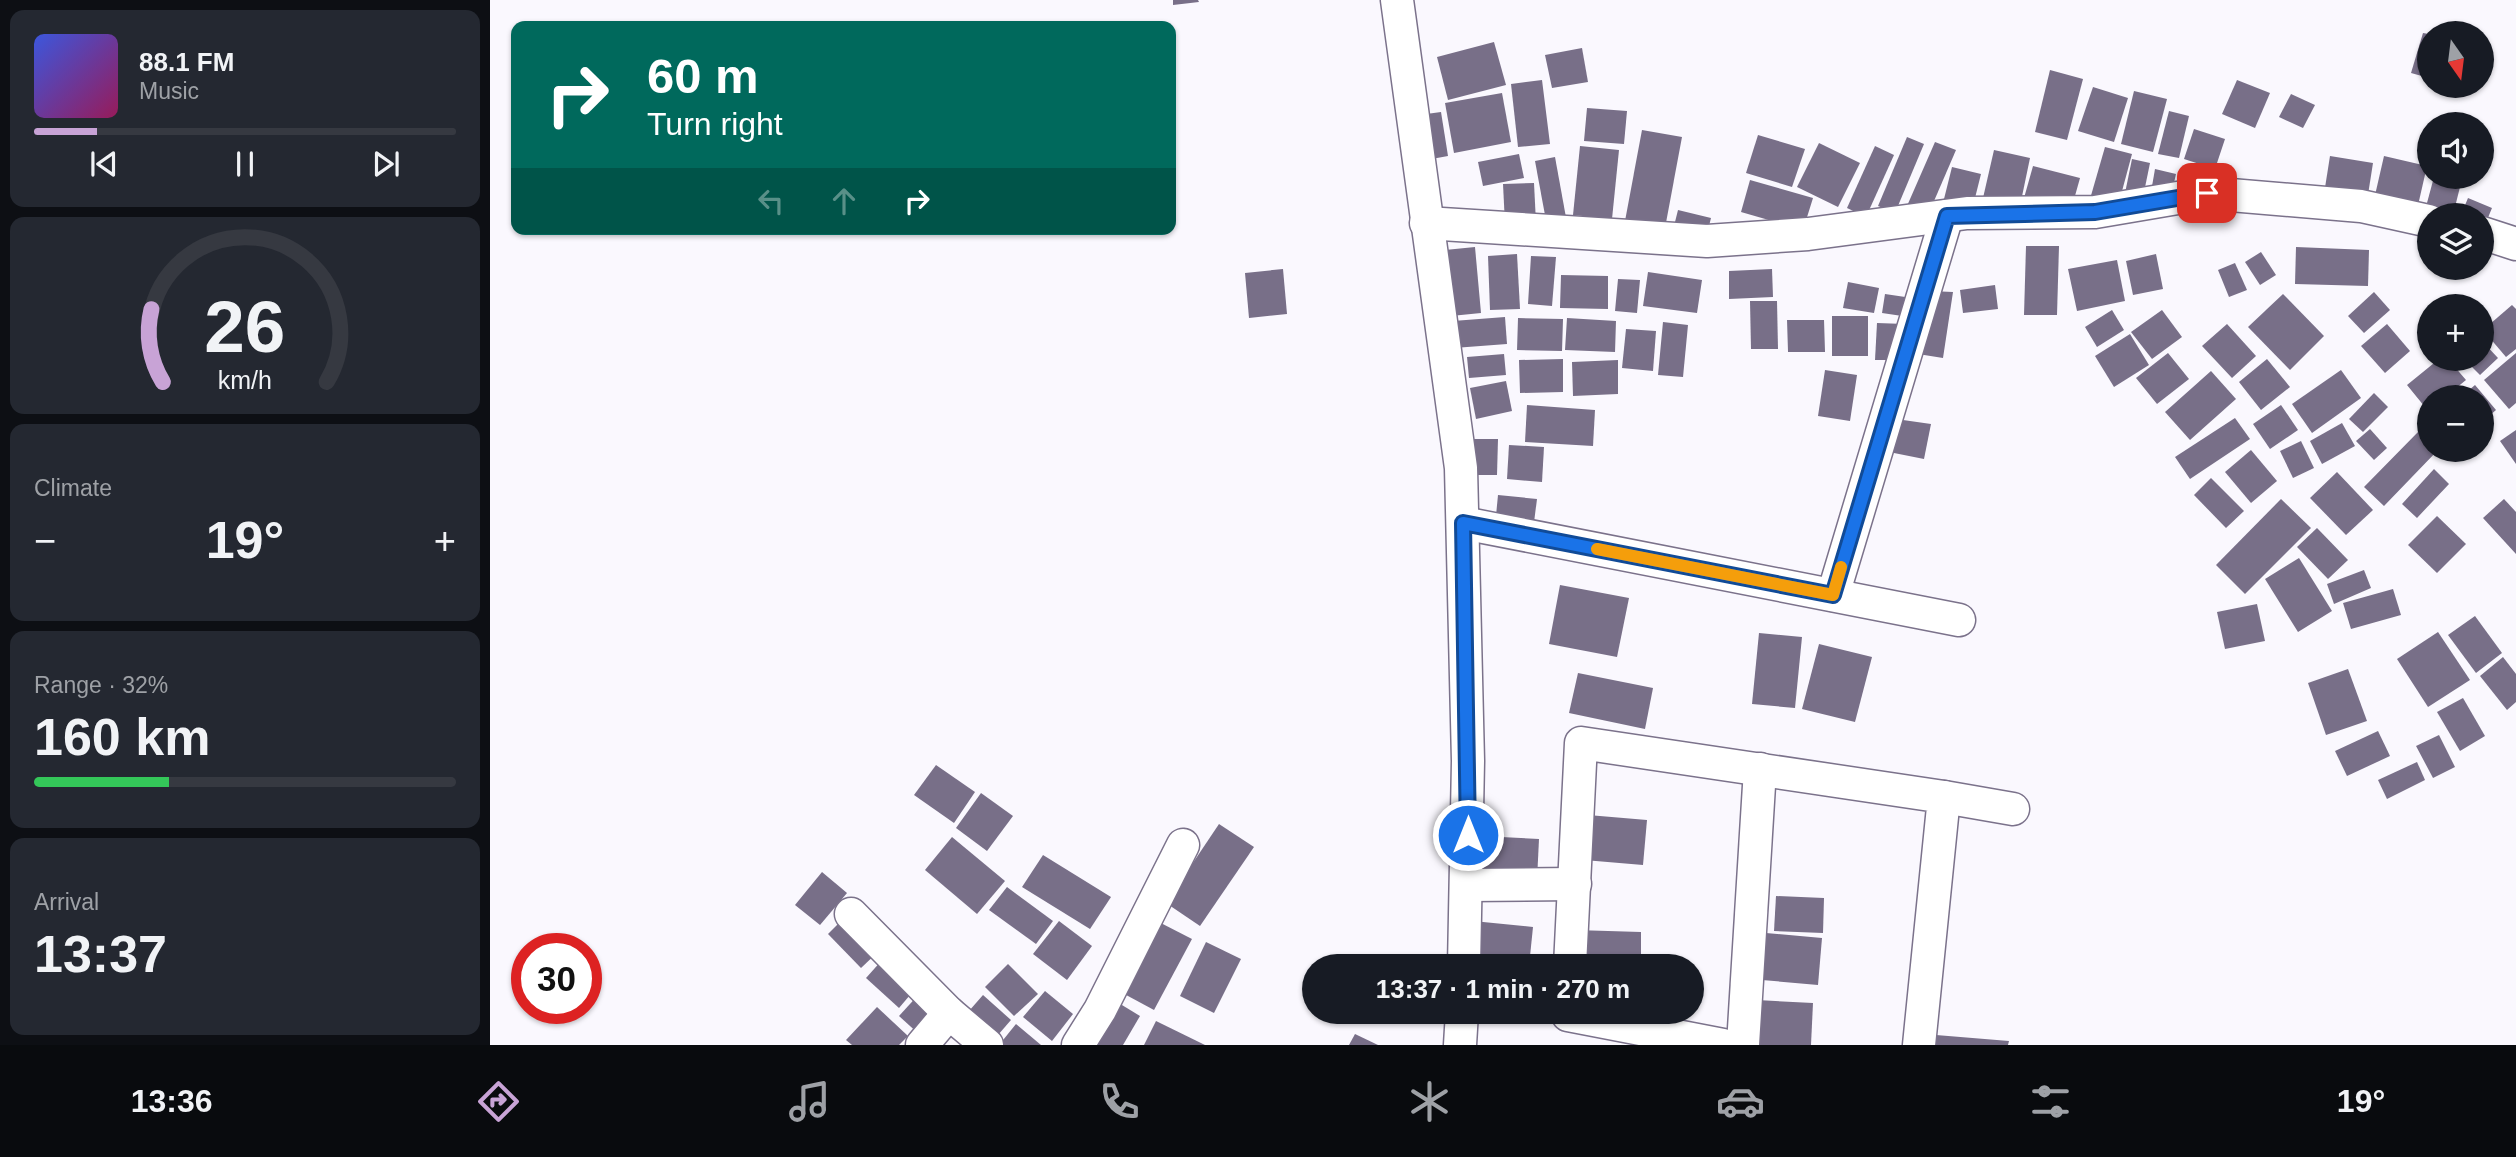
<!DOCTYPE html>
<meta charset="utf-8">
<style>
body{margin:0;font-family:Arial,sans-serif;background:#242831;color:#f1f3f6;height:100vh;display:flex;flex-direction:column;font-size:26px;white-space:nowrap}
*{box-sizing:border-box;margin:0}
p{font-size:23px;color:#9ea1a6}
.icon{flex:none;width:38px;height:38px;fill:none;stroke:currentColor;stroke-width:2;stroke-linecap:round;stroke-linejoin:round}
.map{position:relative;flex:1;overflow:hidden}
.side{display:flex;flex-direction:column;gap:10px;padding:10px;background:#0d0f14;width:490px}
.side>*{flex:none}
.banner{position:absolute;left:21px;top:21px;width:665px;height:214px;border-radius:14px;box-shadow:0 2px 5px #0004;background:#00695c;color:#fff;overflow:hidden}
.needle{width:46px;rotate:166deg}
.controls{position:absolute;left:1927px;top:21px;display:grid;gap:14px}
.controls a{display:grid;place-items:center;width:77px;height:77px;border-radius:50%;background:#171b24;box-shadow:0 2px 5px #0004;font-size:35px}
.speed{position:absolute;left:21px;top:933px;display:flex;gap:14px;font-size:35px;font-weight:700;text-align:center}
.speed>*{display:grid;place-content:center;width:91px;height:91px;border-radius:50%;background:#171b24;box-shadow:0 2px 5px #0004;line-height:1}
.speed .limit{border:10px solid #d22;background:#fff;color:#111}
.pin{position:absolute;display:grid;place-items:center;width:60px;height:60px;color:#fff;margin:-30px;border-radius:14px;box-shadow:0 4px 10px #0006}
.me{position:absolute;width:77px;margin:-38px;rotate:0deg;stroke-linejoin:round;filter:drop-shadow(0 0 5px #0008)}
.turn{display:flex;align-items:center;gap:24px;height:147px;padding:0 21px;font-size:32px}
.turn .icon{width:91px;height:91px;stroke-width:2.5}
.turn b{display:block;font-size:49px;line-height:60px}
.lanes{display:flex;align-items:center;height:66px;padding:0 21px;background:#0003;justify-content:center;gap:35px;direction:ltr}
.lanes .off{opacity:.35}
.big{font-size:52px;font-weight:700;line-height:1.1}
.side .widget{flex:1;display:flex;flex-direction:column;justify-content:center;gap:10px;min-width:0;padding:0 24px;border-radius:14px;background:#242831}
.side .dial{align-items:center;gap:0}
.dial svg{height:182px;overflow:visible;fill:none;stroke:#363941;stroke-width:7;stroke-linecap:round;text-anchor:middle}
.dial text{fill:#f1f3f6;stroke:none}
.song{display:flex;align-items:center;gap:21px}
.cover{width:84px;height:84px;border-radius:10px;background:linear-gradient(135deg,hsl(230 70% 55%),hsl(330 70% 35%))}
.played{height:7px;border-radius:4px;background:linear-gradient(90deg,#c8a3d6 15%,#363941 15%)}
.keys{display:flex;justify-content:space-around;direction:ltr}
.heat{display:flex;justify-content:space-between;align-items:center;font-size:38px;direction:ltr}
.charge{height:10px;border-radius:5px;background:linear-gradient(90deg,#34c759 32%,#363941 0)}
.trip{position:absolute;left:812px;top:954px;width:402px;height:70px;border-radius:35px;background:#171b24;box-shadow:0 2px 5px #0004;font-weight:700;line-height:70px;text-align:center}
.tab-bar{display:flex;height:112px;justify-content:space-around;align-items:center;background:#090b0e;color:#9ea1a6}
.tab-bar .icon{width:49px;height:49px}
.tab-bar .active{color:#c8a3d6}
.tab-bar b{font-size:32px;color:#f1f3f6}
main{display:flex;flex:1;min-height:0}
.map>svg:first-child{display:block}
</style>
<main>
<section class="side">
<div class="widget">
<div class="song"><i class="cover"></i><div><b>88.1 FM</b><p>Music</p></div></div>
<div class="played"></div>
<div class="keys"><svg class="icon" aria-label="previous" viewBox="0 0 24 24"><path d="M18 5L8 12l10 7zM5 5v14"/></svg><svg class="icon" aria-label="pause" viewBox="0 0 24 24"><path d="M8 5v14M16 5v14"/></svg><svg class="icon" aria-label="next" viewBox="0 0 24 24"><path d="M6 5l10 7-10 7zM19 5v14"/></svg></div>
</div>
<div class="widget dial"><svg viewBox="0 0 100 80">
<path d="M14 69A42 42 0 1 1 86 69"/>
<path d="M14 69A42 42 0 0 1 9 37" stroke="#c8a3d6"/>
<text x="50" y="56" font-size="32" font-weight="700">26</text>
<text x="50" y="72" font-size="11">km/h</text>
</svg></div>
<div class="widget"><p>Climate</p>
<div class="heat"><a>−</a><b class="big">19°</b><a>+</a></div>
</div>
<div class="widget"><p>Range · 32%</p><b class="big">160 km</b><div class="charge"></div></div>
<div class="widget"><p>Arrival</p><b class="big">13:37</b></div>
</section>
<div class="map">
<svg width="2026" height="1045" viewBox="0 0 2026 1045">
<rect width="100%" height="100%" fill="#faf8fe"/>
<g fill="#786f88">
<path d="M683 0H708L709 2 683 5Z"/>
<path d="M1933 33 1939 34V78L1921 73Z"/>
<path d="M1004 42 1016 85 958 100 947 57Z"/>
<path d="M1092 48 1098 82 1062 88 1055 55Z"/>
<path d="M1560 70 1593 79 1577 140 1545 132Z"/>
<path d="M1052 80 1060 144 1028 147 1021 84Z"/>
<path d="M1747 80 1780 93 1765 128 1732 114Z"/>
<path d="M1603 87 1638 98 1624 142 1588 131Z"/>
<path d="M1644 91 1677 99 1663 152 1631 144Z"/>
<path d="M1012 93 1021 142 964 153 955 103Z"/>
<path d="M1801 94 1825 105 1813 128 1789 117Z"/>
<path d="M1097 108 1137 111 1134 144 1094 141Z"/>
<path d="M1679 111 1699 116 1689 158 1668 154Z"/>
<path d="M951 112 958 156 936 160 929 115Z"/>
<path d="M1704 129 1735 139 1725 169 1694 159Z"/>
<path d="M1152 130 1192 137 1175 228 1135 221Z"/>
<path d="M1268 135 1315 149 1302 187 1256 173Z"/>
<path d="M1417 137 1434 144 1405 213 1388 206Z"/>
<path d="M1445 142 1466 150 1438 215 1417 206Z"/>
<path d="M1329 143 1370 163 1348 207 1307 187Z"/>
<path d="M1090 146 1129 150 1122 219 1083 215Z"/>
<path d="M1385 146 1404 155 1376 217 1357 208Z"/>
<path d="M1615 147 1642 154 1628 206 1600 199Z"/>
<path d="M1504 150 1540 158 1530 206 1493 198Z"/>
<path d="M1029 154 1034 178 993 186 988 162Z"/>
<path d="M1840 156 1883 163 1877 201 1834 194Z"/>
<path d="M1894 156 1937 166 1926 214 1883 204Z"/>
<path d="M1065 157 1077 223 1057 226 1045 161Z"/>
<path d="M1642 159 1660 163 1652 202 1634 198Z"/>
<path d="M1543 166 1590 178 1581 210 1534 198Z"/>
<path d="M1462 167 1491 174 1483 206 1454 199Z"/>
<path d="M1665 169 1686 174 1681 196 1661 192Z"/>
<path d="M1944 177 1972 179 1963 215 1934 214Z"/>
<path d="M1260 180 1323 198 1313 230 1251 212Z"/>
<path d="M1044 183 1046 223 1015 224 1013 184Z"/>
<path d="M1978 198 2002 208 1992 232V215H1971Z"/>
<path d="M1188 210 1221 218 1216 238 1183 230Z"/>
<path d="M1536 246H1569L1567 315H1534Z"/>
<path d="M985 247 991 313 961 316 955 250Z"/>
<path d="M1806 247 1879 250 1878 286 1805 284Z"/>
<path d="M1771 252 1786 275 1770 285 1755 262Z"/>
<path d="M1027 254 1030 309 1000 310 998 256Z"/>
<path d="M1666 254 1673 289 1643 295 1636 261Z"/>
<path d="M1041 256 1066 257 1062 306 1038 304Z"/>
<path d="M1627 260 1635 301 1587 311 1578 269Z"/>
<path d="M1745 263 1757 290 1739 297 1728 270Z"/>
<path d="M793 269 797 314 759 318 755 273Z"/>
<path d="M1282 269 1283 297 1239 299V271Z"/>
<path d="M1158 272 1212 280 1207 313 1153 306Z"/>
<path d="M1071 275 1118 276V309L1070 308Z"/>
<path d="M1128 279 1150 280 1147 313 1125 311Z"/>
<path d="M1358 282 1389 288 1384 313 1353 308Z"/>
<path d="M1505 285 1508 309 1473 313 1470 290Z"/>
<path d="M1440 291 1463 292 1453 358 1428 354Z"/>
<path d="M1884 292 1900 310 1874 333 1858 316Z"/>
<path d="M1395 294 1422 298 1419 317 1392 313Z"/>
<path d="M1793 294 1834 336 1800 370 1758 327Z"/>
<path d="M1260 301H1287L1288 349H1261Z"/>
<path d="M2022 305 2026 309V349L2016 357 1993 330Z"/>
<path d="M1622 310 1634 330 1607 347 1595 327Z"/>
<path d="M1672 310 1692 337 1662 359 1641 332Z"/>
<rect x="1342" y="316" width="36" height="40"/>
<path d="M1015 317 1017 344 964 348 963 321Z"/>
<path d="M1028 318 1073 319 1072 351 1027 350Z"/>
<path d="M1077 318 1126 321 1125 352 1075 350Z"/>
<path d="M1297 320H1334L1335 352H1298Z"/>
<path d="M1173 322 1198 325 1193 377 1168 375Z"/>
<path d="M1387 323 1415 324 1408 360H1385Z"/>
<path d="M1737 324 1766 356 1742 378 1712 346Z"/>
<path d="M1897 324 1920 351 1895 373 1871 346Z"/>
<path d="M1136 329 1166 331 1163 371 1132 368Z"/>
<path d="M1640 334 1659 365 1624 387 1605 356Z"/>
<path d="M1992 341 2008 358 1990 375 1974 359H1992Z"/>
<path d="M1678 353 1699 379 1667 404 1646 378Z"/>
<path d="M2026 353V403L2019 409 1994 380Z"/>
<path d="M1014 354 1016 375 979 378 977 357Z"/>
<path d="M1073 359V392L1030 393 1029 360Z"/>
<path d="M1777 359 1800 387 1771 410 1749 382Z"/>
<path d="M1949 359H1958L1976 380 1955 397H1939V412L1917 385Z"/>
<path d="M1128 360V394L1083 396 1082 362Z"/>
<path d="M1335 370 1367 375 1360 421 1328 416Z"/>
<path d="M1851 370 1871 398 1822 433 1802 404Z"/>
<path d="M1721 371 1746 399 1700 440 1675 412Z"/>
<path d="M1016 381 1022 411 986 419 980 388Z"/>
<path d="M1985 385 2006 410 1992 422V397H1971Z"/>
<path d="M1884 393 1898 407 1873 432 1859 419Z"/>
<path d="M1037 405 1105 410 1103 446 1035 442Z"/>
<path d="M1791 405 1808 430 1780 449 1763 424Z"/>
<path d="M1399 418 1441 424 1434 459 1389 450Z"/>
<path d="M1745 418 1760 439 1700 479 1685 457Z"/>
<path d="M1852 423 1865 446 1832 464 1820 441Z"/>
<path d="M1880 429 1897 448 1884 460 1866 441Z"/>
<path d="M2026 430V464L2010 441Z"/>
<path d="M1928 432 1939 442V450H1948L1894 506 1874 487Z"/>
<path d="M978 439H1008L1007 475H978Z"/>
<path d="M1811 441 1824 468 1803 478 1790 451Z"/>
<path d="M1019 445 1054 447 1052 482 1017 479Z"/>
<path d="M1761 450 1787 481 1761 503 1735 472Z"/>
<path d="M1944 469 1959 484 1927 518 1912 504Z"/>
<path d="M1847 472 1883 510 1856 535 1820 498Z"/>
<path d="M1721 478 1754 511 1736 528 1704 495Z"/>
<path d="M1008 495 1047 499 1043 530 1005 526Z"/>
<path d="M1791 499 1821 528 1755 594 1726 565Z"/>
<path d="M2014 499 2026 512V554L1993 518Z"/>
<path d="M1947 516 1976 544 1947 573 1918 545Z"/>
<path d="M1827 528 1858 560 1838 579 1807 547Z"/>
<path d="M1809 558 1842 611 1808 632 1775 579Z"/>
<path d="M1874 570 1881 588 1844 604 1837 584Z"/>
<path d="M1070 585 1139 598 1127 657 1059 644Z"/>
<path d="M1903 589 1911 615 1861 629 1853 603Z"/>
<path d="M1767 604 1775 641 1735 649 1727 612Z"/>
<path d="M1985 616 2012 653 1986 673 1958 635Z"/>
<path d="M1948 632 1980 680 1938 707 1907 659Z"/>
<path d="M1269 633 1312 637 1305 708 1262 704Z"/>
<path d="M1329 644 1382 657 1365 722 1312 709Z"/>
<path d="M2013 657 2026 674V702L2017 710 1990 676Z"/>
<path d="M1858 669 1877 721 1836 735 1818 683Z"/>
<path d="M1088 673 1163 688 1155 729 1079 713Z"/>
<path d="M1973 698 1995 736 1970 751 1947 712Z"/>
<path d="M1888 731 1900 756 1857 776 1845 751Z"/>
<path d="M1949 735 1965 767 1943 778 1926 746Z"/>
<path d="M1927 762 1935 780 1897 799 1888 780Z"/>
<path d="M446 765 485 792 464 823 424 795Z"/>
<path d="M491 793 523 816 497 851 466 828Z"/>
<path d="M1098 815 1157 820 1153 865 1094 860Z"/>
<path d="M729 824 764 847 710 926 676 903Z"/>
<path d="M991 836 1049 839 1047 880 988 876Z"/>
<path d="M462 837 515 881 487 914 435 870Z"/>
<path d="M553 855 621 897 600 929 532 887Z"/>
<path d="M332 872 357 893 330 925 305 905Z"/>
<path d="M517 887 563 921 546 944 499 910Z"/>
<path d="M1286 896 1334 898 1333 933 1284 931Z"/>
<path d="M356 916 390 950 371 968 338 934Z"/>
<path d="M663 919 702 939 664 1010 625 989Z"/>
<path d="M569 921 602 946 577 980 543 954Z"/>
<path d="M983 921 1043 927 1039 966H978Z"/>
<path d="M1085 930 1151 932V957L1085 955Z"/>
<path d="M1276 933 1332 938 1328 985 1272 980Z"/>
<path d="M716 942 751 959 724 1013 690 996Z"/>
<path d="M393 959 426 988 409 1008 376 978Z"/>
<path d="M518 964 548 994 524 1016 495 987Z"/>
<path d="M555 991 583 1014 562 1041 533 1017Z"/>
<path d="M430 993 452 1013 431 1036 409 1016Z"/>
<path d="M493 995 521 1020 501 1043 472 1019Z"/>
<path d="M1267 1000 1323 1003 1321 1045H1265Z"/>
<path d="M627 1002 650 1016 633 1045H602Z"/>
<path d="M387 1007 418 1036 409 1045H362L356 1040Z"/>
<path d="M666 1021 715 1045H654Z"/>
<path d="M526 1024 551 1045H509Z"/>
<path d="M865 1034 888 1045H859Z"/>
<path d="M1446 1035 1519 1041 1518 1045H1445Z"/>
</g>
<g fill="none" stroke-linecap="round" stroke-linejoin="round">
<g stroke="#7b728b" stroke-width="35">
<g id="street">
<path d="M907 0 971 468 978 761 974 966"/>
<path d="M936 223 1217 241 1318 234 1477 213 1605 212 1717 193 1871 206 1939 221"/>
<path d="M1992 233 2026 244"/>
<path d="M973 523 1469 620"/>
<path d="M1343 595 1457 216"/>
<path d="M1454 797 1523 809"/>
<path d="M978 885 1085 884"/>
<path d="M361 914 459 1013 497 1045"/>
<path d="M1080 966 1091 743 1454 797 1429 1045"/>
<path d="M1078 1012V1015L1233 1045"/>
<path d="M432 1045 459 1013"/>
<path d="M588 1045 610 1010 693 845"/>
<path d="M970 1045 972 1012"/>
<path d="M1253 1045 1270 769"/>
</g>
</g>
<use href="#street" stroke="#fff" stroke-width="32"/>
</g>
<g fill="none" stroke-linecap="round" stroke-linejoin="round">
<g stroke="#114b97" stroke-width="18">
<path id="route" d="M978 835 973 523 1343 595 1457 216 1605 212 1717 193"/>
</g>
<use href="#route" stroke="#1a73e8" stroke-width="12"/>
<path stroke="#f59e0b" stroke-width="12" d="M1107 549 1343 595 1351 567"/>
</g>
</svg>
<div class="controls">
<a><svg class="needle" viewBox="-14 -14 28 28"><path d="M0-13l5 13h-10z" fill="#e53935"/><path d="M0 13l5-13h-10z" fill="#9ea1a6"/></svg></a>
<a><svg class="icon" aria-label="sound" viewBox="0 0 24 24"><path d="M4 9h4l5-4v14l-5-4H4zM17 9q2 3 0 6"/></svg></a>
<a><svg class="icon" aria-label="layers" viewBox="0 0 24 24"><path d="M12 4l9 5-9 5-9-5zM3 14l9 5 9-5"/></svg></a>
<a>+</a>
<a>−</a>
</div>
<div class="speed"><div class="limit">30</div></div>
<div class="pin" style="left:1717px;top:193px;background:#d93025"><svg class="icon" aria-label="arrive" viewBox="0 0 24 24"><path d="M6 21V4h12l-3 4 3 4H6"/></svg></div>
<svg class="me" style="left:978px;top:835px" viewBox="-20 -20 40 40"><circle r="17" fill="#1a73e8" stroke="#fff" stroke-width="3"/><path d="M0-11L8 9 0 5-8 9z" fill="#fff"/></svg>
<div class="trip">13:37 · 1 min · 270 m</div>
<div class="banner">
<div class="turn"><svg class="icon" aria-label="right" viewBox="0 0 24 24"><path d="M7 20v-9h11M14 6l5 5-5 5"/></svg><div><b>60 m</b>Turn right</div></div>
<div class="lanes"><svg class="icon off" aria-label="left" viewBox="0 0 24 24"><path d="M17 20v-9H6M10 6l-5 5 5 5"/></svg><svg class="icon off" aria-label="ahead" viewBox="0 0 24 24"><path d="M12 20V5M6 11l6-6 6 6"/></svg><svg class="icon" aria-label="right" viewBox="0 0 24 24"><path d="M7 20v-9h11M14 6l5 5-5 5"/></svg></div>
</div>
</div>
</main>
<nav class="tab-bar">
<b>13:36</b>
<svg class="icon active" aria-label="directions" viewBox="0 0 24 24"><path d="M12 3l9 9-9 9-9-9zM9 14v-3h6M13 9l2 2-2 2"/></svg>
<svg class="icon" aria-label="music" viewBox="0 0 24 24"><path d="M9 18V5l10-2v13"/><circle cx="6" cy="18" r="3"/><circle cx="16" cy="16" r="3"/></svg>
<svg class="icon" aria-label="phone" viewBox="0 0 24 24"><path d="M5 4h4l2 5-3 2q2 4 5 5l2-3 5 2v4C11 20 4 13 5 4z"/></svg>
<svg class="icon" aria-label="climate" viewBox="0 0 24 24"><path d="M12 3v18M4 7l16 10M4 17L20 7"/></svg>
<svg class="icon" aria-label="car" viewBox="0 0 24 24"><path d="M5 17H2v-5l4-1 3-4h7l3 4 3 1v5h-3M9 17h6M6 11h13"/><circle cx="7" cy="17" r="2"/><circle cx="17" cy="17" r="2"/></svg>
<svg class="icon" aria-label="filters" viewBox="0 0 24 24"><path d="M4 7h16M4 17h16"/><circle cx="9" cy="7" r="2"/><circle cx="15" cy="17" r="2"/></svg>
<b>19°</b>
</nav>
